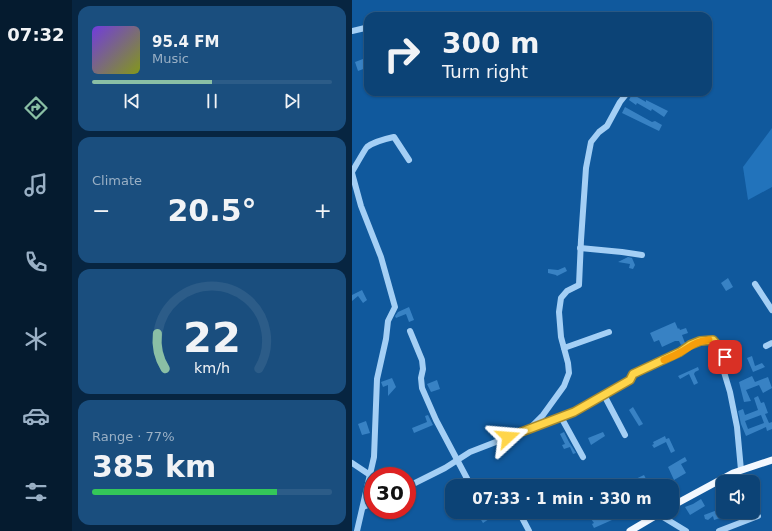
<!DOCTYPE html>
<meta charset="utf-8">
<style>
body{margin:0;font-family:"DejaVu Sans",sans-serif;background:#1a4e7e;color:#f1f3f6;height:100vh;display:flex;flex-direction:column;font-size:15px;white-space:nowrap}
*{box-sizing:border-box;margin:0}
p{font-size:13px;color:#9ab0c5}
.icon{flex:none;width:22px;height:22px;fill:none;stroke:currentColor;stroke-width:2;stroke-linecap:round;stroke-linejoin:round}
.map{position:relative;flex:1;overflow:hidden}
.panel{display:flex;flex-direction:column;gap:6px;padding:6px;background:#072541;width:280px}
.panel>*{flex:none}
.hud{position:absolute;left:12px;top:12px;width:348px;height:84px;border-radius:12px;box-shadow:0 1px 3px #0004,0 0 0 1px #2c5c88;background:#0c4376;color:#f1f3f6;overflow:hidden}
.buttons{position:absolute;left:364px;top:475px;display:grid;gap:8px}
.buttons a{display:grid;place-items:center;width:44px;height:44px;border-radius:8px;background:#0c4376;box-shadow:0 1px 3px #0004,0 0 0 1px #2c5c88;font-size:20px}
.speed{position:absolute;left:12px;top:467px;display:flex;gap:8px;font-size:20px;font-weight:700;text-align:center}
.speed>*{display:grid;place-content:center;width:52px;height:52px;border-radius:50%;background:#0c4376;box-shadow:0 1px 3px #0004,0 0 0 1px #2c5c88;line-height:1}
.speed .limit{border:6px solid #d22;background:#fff;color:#111}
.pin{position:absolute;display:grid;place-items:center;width:34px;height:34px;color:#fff;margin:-17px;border-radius:8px;box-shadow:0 2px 6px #0006}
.me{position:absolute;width:44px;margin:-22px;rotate:71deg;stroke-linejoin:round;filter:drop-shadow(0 0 3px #0008)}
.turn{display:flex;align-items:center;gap:14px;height:84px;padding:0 12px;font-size:18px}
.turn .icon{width:52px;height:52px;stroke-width:2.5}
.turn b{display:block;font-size:28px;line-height:34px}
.big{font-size:30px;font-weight:700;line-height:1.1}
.panel .widget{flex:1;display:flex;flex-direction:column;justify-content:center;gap:6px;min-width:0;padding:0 14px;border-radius:12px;background:#1a4e7e}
.panel .dial{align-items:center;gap:0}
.dial svg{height:104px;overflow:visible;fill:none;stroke:#2c5c88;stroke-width:7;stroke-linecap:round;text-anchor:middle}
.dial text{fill:#f1f3f6;stroke:none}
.song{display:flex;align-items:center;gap:12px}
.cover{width:48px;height:48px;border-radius:6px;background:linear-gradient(135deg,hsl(260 70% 55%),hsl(70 70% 35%))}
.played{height:4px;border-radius:2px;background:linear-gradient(90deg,#8abfa5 50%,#2c5c88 50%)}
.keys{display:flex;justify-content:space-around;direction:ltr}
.heat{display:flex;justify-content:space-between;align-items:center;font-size:22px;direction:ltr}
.charge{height:6px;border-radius:3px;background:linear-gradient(90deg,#34c759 77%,#2c5c88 0)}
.trip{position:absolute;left:93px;top:479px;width:234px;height:40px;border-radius:12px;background:#0c4376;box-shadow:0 1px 3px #0004,0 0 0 1px #2c5c88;font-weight:700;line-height:40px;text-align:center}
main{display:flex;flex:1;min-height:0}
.dock{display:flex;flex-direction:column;width:72px;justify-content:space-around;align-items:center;background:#051b2f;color:#9ab0c5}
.dock .icon{width:28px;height:28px}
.dock .current{color:#8abfa5}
.dock b{font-size:18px;color:#f1f3f6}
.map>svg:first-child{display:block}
</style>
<main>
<nav class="dock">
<b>07:32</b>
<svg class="icon current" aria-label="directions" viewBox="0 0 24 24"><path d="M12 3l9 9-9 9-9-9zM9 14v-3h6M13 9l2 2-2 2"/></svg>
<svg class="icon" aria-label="music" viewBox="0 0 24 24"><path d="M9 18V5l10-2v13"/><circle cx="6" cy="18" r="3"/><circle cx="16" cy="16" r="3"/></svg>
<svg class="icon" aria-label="phone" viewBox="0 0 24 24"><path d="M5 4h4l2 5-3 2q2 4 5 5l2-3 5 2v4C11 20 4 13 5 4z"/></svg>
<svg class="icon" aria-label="climate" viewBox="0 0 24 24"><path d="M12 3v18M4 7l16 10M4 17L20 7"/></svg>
<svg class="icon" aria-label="car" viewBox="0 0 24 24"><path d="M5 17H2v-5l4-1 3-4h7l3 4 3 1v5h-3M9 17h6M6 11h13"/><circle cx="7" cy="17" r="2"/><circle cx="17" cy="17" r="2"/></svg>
<svg class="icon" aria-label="filters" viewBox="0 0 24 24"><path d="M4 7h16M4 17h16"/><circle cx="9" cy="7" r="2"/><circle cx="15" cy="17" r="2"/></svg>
</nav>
<section class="panel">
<div class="widget">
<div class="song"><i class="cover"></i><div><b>95.4 FM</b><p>Music</p></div></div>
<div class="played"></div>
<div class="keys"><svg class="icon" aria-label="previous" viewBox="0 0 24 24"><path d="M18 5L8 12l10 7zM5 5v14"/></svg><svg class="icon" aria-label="pause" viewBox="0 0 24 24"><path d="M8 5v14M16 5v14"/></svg><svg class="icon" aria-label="next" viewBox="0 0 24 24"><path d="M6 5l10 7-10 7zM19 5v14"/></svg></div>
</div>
<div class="widget"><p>Climate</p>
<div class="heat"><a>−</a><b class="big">20.5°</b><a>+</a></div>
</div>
<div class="widget dial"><svg viewBox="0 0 100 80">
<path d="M14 69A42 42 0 1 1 86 69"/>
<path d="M14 69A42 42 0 0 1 8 42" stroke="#8abfa5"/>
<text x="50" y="56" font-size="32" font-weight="700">22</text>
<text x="50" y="72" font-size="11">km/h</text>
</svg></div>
<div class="widget"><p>Range · 77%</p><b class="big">385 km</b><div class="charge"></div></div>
</section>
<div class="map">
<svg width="420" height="531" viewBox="0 0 420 531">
<rect width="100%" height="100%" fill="#10599d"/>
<path fill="#2273bb" d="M420 128V187L396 200 391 167Z"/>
<g fill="#3882c4" fill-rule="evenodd">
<path d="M11 59 14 68 6 71 3 62Z"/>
<path d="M280 94 294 102V100L316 111 312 117 300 109 299 111 285 103 284 105 277 100Z"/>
<path d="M273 107 300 122 303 121 310 125 307 131 270 113Z"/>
<path d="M276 257 280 258 283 265 281 269 277 268 278 264 266 262Z"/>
<path d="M213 267 215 271 205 276 204 275 196 273V269L206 270Z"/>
<path d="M376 278 381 287 374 291 369 283Z"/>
<path d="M10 290 15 300 11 303 6 296 0 301V295Z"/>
<path d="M57 307 62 320 57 322 54 314 44 318 43 316 46 312Z"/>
<path d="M323 322 326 329 327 328 328 330 334 328 336 333 330 335 333 343 329 345 327 341H323L310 347 307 340 302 342 298 333Z"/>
<path d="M400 356 403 366 410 363 413 367 401 372 395 358Z"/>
<path d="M346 367 347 370 343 372 342 374 346 383 342 385 337 374 328 379 326 376Z"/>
<path d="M400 376 403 382 416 377 420 388 411 393 407 385 394 390 399 401 392 402 387 382Z"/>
<path d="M40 378 44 387 36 396V385L31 387 29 382Z"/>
<path d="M85 380 88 389 79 392 75 384Z"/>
<path d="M406 396 409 403 412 402 416 413 413 414 417 423 420 422V429L415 431 414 427 394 436 389 424 386 411 391 409 393 415 406 410 402 398ZM409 415 412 423 396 429 393 421Z"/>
<path d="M281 407 291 424 287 426 277 410Z"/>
<path d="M76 415 81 425 62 433 60 428 75 422 73 416Z"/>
<path d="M14 421 18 433 10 435 6 424Z"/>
<path d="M212 432 217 442 224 453 221 454 218 447 212 449 210 445 213 444 208 434Z"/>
<path d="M251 432 253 436 239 445 236 438Z"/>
<path d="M313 436 314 439 317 438 323 451 319 453 314 442 302 448 300 445 302 444 301 442Z"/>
<path d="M333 457 335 461 329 464 334 473 322 480 316 467Z"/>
<path d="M292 475 294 479 277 486 275 483Z"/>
<path d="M349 499 353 506 338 515 333 507 341 504Z"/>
<path d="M368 509 366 512 368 518 362 520 361 516 356 520 353 519 352 515Z"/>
<path d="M124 512H137L140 517 131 523Z"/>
<path d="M248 512H256L260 520 242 528 240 524 242 523 239 519Z"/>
</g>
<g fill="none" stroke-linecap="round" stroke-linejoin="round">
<g stroke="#a4cff5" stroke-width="6">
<path d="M0 31 13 28"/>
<path d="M0 172C3 167 13 149 15 147 23 141 33 139 42 137L57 160"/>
<path d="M0 173 9 206 29 257 43 307 36 321 34 339 25 379 22 457 5 531"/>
<path d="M228 248 270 252 290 255"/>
<path d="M403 284 420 310"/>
<path d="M58 331 70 360 71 369 69 378 70 388 84 420 119 486"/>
<path d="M414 346 420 343"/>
<path d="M212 348 257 332"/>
<path d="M252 395 273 435"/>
<path d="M209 417 231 457"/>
<path d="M179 429 222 413 278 380 281 374 328 352 338 345 348 341 361 340 368 348 373 357 372 372 378 392 385 427 389 470"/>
<path d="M0 463 18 475"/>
<path d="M55 487 93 468 118 452 177 429 191 415 212 386 217 373 216 363 209 337 207 312 209 298 215 291 227 285 229 240 234 168 239 142 247 132 255 126 268 102 276 92"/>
<path d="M11 507 21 503"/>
<path d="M167 512 177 531"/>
<path d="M306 514 334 531"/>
<path d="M367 531 406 516"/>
</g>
<g stroke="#f3f8ff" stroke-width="7">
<path d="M320 506 381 473 420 460"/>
<path d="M278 531 310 512"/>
</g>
</g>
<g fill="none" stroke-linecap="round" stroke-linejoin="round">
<g stroke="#a68a30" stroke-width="10">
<path id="route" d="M156 437 222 412 278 380 281 374 328 352 338 345 348 341 361 340 368 348 373 357"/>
</g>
<use href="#route" stroke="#ffd54a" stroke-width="7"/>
<path stroke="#f59e0b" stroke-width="7" d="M312 360C317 358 322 356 327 353 339 347 343 341 357 340"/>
</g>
</svg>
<div class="buttons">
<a><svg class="icon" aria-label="sound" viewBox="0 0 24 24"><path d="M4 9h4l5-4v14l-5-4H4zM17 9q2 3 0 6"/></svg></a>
</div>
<div class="speed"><div class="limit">30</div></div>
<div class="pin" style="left:373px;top:357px;background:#d93025"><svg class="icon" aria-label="arrive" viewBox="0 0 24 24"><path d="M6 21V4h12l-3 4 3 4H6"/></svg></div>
<svg class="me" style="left:156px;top:437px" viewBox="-20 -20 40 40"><path d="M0-17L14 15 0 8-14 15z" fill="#ffd54a" stroke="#fff" stroke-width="4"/></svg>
<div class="trip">07:33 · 1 min · 330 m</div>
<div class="hud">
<div class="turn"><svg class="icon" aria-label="right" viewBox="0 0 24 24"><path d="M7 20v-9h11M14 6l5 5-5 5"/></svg><div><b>300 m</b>Turn right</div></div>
</div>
</div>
</main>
